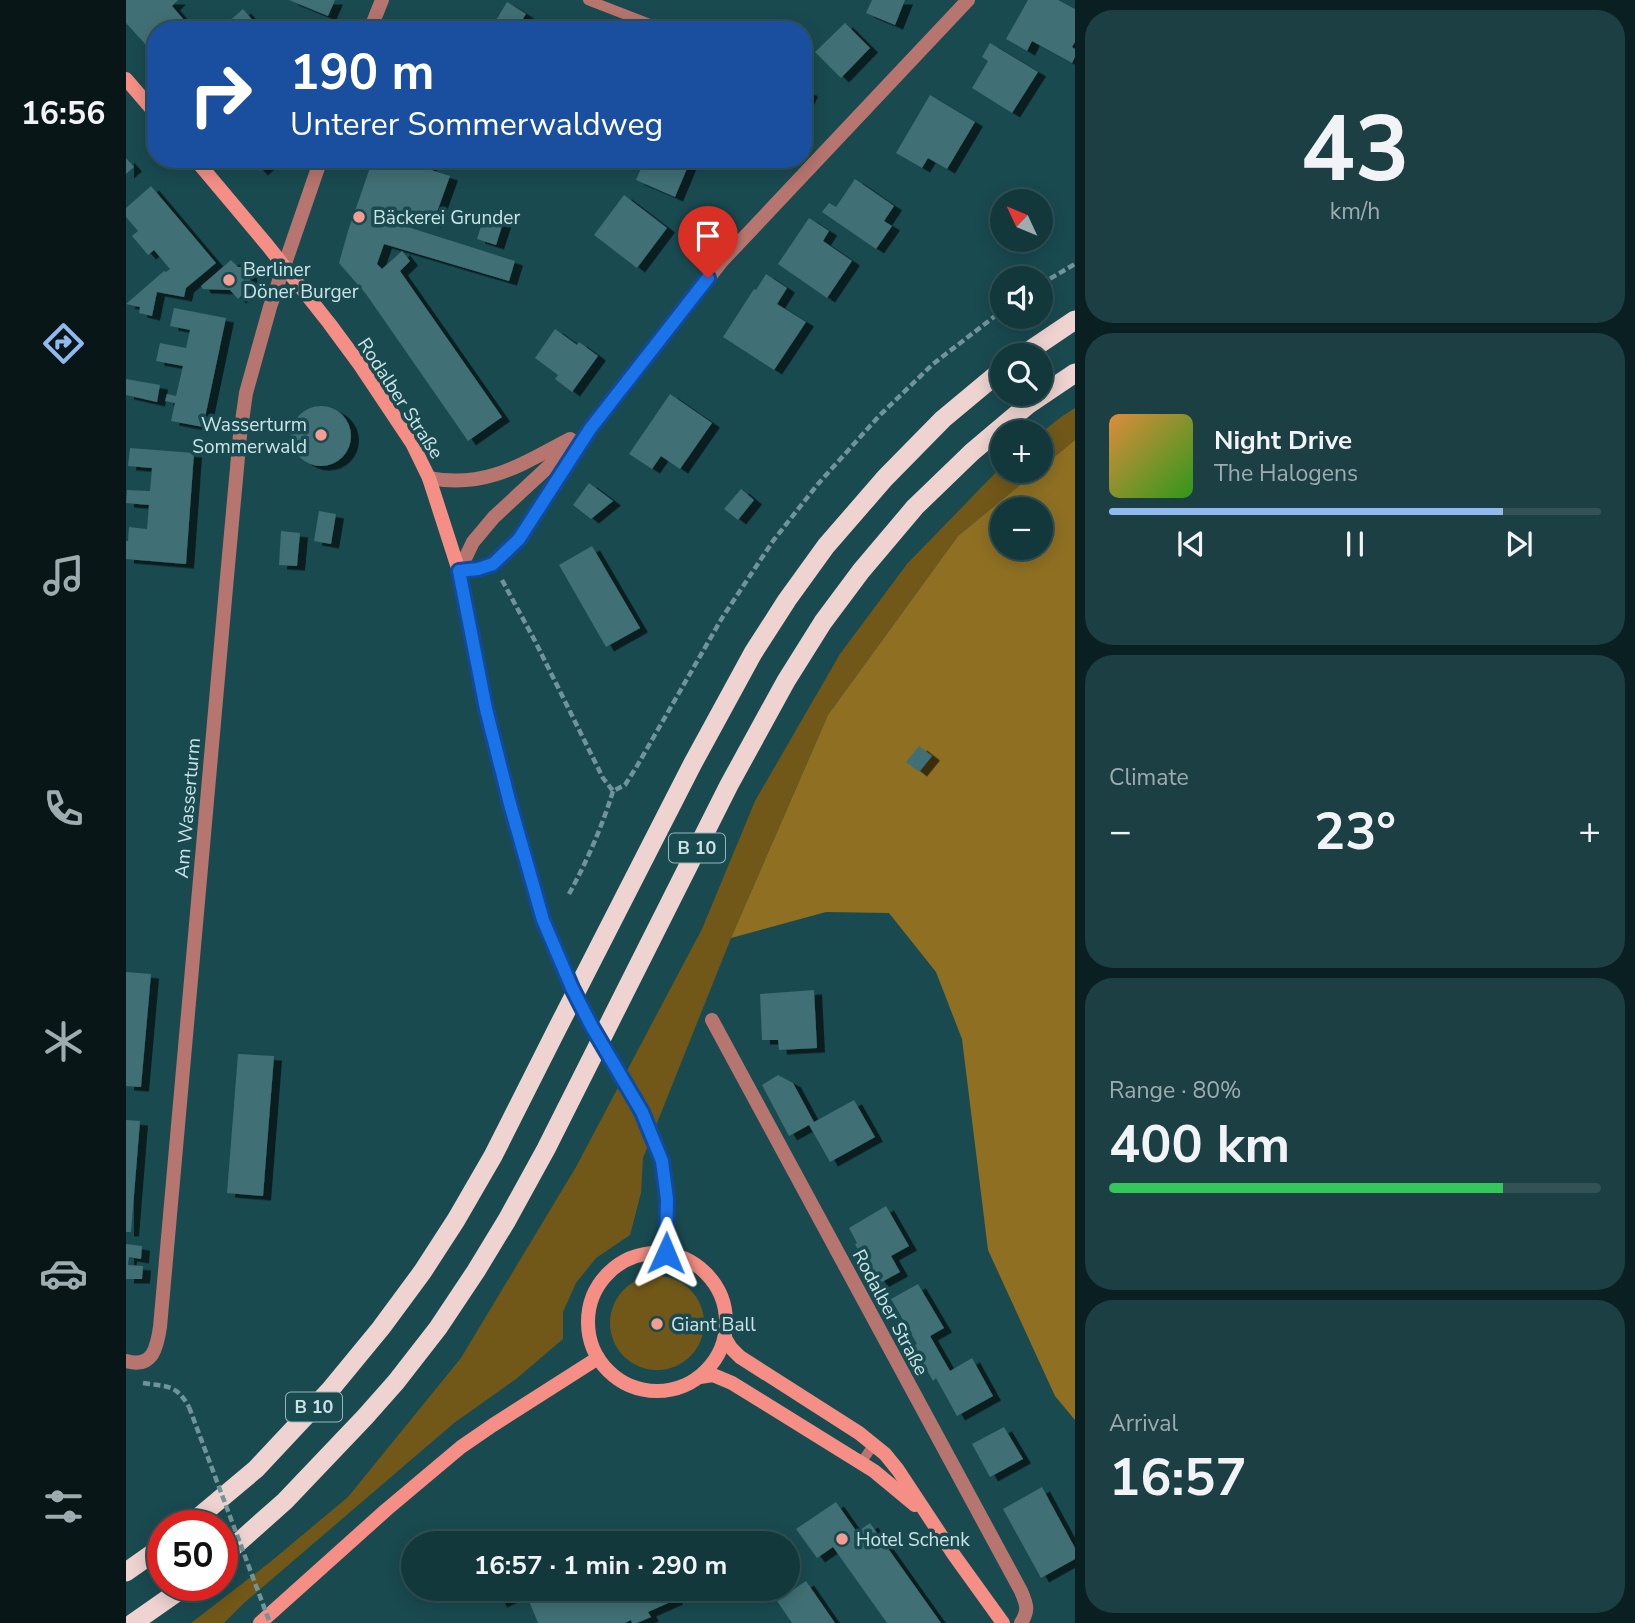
<!DOCTYPE html>
<meta charset="utf-8">
<style>
body{margin:0;font-family:"Nunito Sans",sans-serif;background:#1c3f43;color:#f1f3f6;height:100vh;display:flex;flex-direction:column;font-size:26px;white-space:nowrap}
*{box-sizing:border-box;margin:0}
p{font-size:23px;color:#9dacaf}
.icon{flex:none;width:38px;height:38px;fill:none;stroke:currentColor;stroke-width:2;stroke-linecap:round;stroke-linejoin:round}
.map{position:relative;flex:1;overflow:hidden}
.side{display:flex;flex-direction:column;gap:10px;padding:10px;background:#0a1f21;width:560px}
.side>*{flex:none}
.banner{position:absolute;left:21px;top:21px;width:665px;height:147px;border-radius:28px;box-shadow:0 4px 18px #0003,0 0 0 2px #325256;background:#1a4fa0;color:#fff;overflow:hidden}
.needle{width:46px;rotate:314deg}
.buttons{position:absolute;left:864px;top:189px;display:grid;gap:14px}
.buttons a{display:grid;place-items:center;width:63px;height:63px;border-radius:50%;background:#13383c;box-shadow:0 4px 18px #0003,0 0 0 2px #325256;font-size:35px}
.speed{position:absolute;left:21px;top:1510px;display:flex;gap:14px;font-size:35px;font-weight:700;text-align:center}
.speed>*{display:grid;place-content:center;width:91px;height:91px;border-radius:50%;background:#13383c;box-shadow:0 4px 18px #0003,0 0 0 2px #325256;line-height:1}
.speed .limit{border:10px solid #d22;background:#fff;color:#111}
.pin{position:absolute;display:grid;place-items:center;width:60px;height:60px;color:#fff;margin:-72px -30px;border-radius:50% 50% 50% 0;rotate:-45deg;box-shadow:0 0 7px #0007}
.pin .icon{rotate:45deg}
.me{position:absolute;width:77px;margin:-38px;rotate:1deg;stroke-linejoin:round;filter:drop-shadow(0 0 5px #0008)}
.turn{display:flex;align-items:center;gap:24px;height:147px;padding:0 28px;font-size:32px}
.turn .icon{width:91px;height:91px;stroke-width:2.5}
.turn b{display:block;font-size:49px;line-height:60px}
.big{font-size:52px;font-weight:700;line-height:1.1}
.side .widget{flex:1;display:flex;flex-direction:column;justify-content:center;gap:10px;min-width:0;padding:0 24px;border-radius:28px;background:#1c3f43}
.side .dial{align-items:center;gap:0}
.dial b{font-size:91px;line-height:1}
.song{display:flex;align-items:center;gap:21px}
.cover{width:84px;height:84px;border-radius:10px;background:linear-gradient(135deg,hsl(30 70% 55%),hsl(110 70% 35%))}
.played{height:7px;border-radius:4px;background:linear-gradient(90deg,#90b9f0 80%,#325256 80%)}
.keys{display:flex;justify-content:space-around;direction:ltr}
.heat{display:flex;justify-content:space-between;align-items:center;font-size:38px;direction:ltr}
.charge{height:10px;border-radius:5px;background:linear-gradient(90deg,#34c759 80%,#325256 0)}
.trip{position:absolute;left:275px;top:1531px;width:399px;height:70px;border-radius:35px;background:#13383c;box-shadow:0 4px 18px #0003,0 0 0 2px #325256;font-weight:700;line-height:70px;text-align:center}
main{display:flex;flex:1;min-height:0}
.menu{display:flex;flex-direction:column;width:126px;justify-content:space-around;align-items:center;background:#081618;color:#9dacaf}
.menu .icon{width:49px;height:49px}
.menu .active{color:#90b9f0}
.menu b{font-size:32px;color:#f1f3f6}
.map>svg:first-child{display:block}
</style>
<main>
<nav class="menu">
<b>16:56</b>
<svg class="icon active" aria-label="directions" viewBox="0 0 24 24"><path d="M12 3l9 9-9 9-9-9zM9 14v-3h6M13 9l2 2-2 2"/></svg>
<svg class="icon" aria-label="music" viewBox="0 0 24 24"><path d="M9 18V5l10-2v13"/><circle cx="6" cy="18" r="3"/><circle cx="16" cy="16" r="3"/></svg>
<svg class="icon" aria-label="phone" viewBox="0 0 24 24"><path d="M5 4h4l2 5-3 2q2 4 5 5l2-3 5 2v4C11 20 4 13 5 4z"/></svg>
<svg class="icon" aria-label="climate" viewBox="0 0 24 24"><path d="M12 3v18M4 7l16 10M4 17L20 7"/></svg>
<svg class="icon" aria-label="car" viewBox="0 0 24 24"><path d="M5 17H2v-5l4-1 3-4h7l3 4 3 1v5h-3M9 17h6M6 11h13"/><circle cx="7" cy="17" r="2"/><circle cx="17" cy="17" r="2"/></svg>
<svg class="icon" aria-label="filters" viewBox="0 0 24 24"><path d="M4 7h16M4 17h16"/><circle cx="9" cy="7" r="2"/><circle cx="15" cy="17" r="2"/></svg>
</nav>
<div class="map">
<svg width="949" height="1623" viewBox="0 0 949 1623">
<defs>
<filter id="shadow"><feDropShadow dx="8" dy="4.5" stdDeviation="0" flood-color="#0009"/></filter>
</defs>
<rect width="100%" height="100%" fill="#194a50"/>
<g fill="#715819">
<path d="M949 408V440L915 468V433L935 417Z"/>
<path d="M877 465V471H911L832 536 702 715 605 938 517 1158 515 1193 504 1235 470 1258 450 1283 437 1312V1339L390 1379 328 1423 118 1603 98 1623H65L143 1563 222 1497 335 1358 450 1167 576 929 629 801 714 654 781 564Z"/>
<circle cx="531" cy="1323" r="47"/>
</g>
<path fill="#8f7023" fill-rule="evenodd" d="M949 440V1420L929 1396 862 1250 836 1039 810 972 763 913 700 912 605 938 702 715 832 536 911 471H915V468ZM877 509H915V548H877Z"/>
<g fill="#3f6f75" filter="url(#shadow)">
<path d="M0 0H52L46 6 65 28 63 30H30V56L0 23Z"/>
<path d="M163 0H209L202 16Z"/>
<path d="M746 0H779L769 25 740 13Z"/>
<path d="M902 0H932L949 9V42L946 47 949 49V57L946 63 906 41 901 51 880 39Z"/>
<path d="M381 2 400 14 390 30H346L353 19 366 27Z"/>
<path d="M117 9 135 30H106L101 23Z"/>
<path d="M719 23 744 48 715 78 689 52Z"/>
<path d="M864 43 912 72 886 113 846 88 862 61 856 57Z"/>
<path d="M677 89 684 92 677 107Z"/>
<path d="M804 95 849 122 821 169 802 158 796 168 770 153Z"/>
<path d="M0 158 8 167 0 174Z"/>
<path d="M123 159H147L134 171Z"/>
<path d="M247 159H305L302 169 324 176 307 223 270 210 266 222 389 261 383 281 258 244 251 264 256 269 276 251 284 261 274 271 376 417 342 441 240 294 213 263 222 231Z"/>
<path d="M519 159H565L549 197 510 180Z"/>
<path d="M729 179 768 206 758 221 766 226 750 249 696 212 703 203 710 207Z"/>
<path d="M25 186 90 263 60 288 58 297 31 292 26 316 13 313 14 307 0 304 38 271 40 272 44 269 28 250 22 255 6 236 12 231 0 217V208Z"/>
<path d="M498 195 541 228 511 268 468 235Z"/>
<path d="M360 211 379 217 370 245 351 239Z"/>
<path d="M683 218 703 231 697 241 726 261 701 298 652 264Z"/>
<path d="M105 260 112 267H117L122 271 125 283 122 289 112 299 104 290 77 289 75 286Z"/>
<path d="M640 274 661 288 651 304 680 322 648 370 597 337 628 289 630 290Z"/>
<path d="M48 308 100 318 77 427 45 421 49 403 39 401 41 394 50 396 57 366 30 361 34 343 60 348 64 330 44 326Z"/>
<path d="M429 329 451 345 453 342 472 356 446 392 429 379 432 375 409 358Z"/>
<path d="M0 379 34 385 31 402 0 395Z"/>
<path d="M544 394 586 423 554 469 535 456 526 469 503 454Z"/>
<circle cx="195" cy="436" r="30"/>
<path d="M4 448 68 453 60 564 0 559V541H2L3 527 21 529 23 505 0 503 1 490 24 491 26 468 2 466Z"/>
<path d="M463 483 487 501 465 519 447 505Z"/>
<path d="M615 489 628 500 612 520 598 509Z"/>
<path d="M193 511 210 514 205 544 188 541Z"/>
<path d="M155 531 174 533 171 566 153 565Z"/>
<path d="M466 546 514 628 480 647 433 565Z"/>
<path d="M793 746 806 756 793 772 780 762Z"/>
<path d="M0 972 25 974 15 1087 0 1086Z"/>
<path d="M688 990 691 1048 653 1050 652 1040H636L634 994Z"/>
<path d="M112 1054 148 1056 137 1196 101 1193Z"/>
<path d="M652 1075 667 1083 688 1122 728 1100 749 1137 704 1162 683 1125 663 1136 636 1085Z"/>
<path d="M0 1120 14 1121 5 1232H0Z"/>
<path d="M760 1206 783 1246 765 1256 774 1272 754 1283 737 1253 734 1254 729 1244 731 1243 723 1228Z"/>
<path d="M0 1244 16 1246 15 1259 3 1257 2 1265 17 1266 16 1279H0Z"/>
<path d="M792 1284 818 1328 804 1336 824 1371 846 1358 867 1396 831 1416 810 1378 807 1381 787 1346 791 1344 765 1299Z"/>
<path d="M878 1427 897 1459 864 1477 846 1444Z"/>
<path d="M916 1487 949 1548V1559L915 1578 877 1509Z"/>
<path d="M710 1502 731 1532 744 1523 815 1623H761L707 1547 691 1558 670 1529Z"/>
<path d="M680 1581 709 1623H666L651 1601Z"/>
<path d="M367 1589H383L386 1597 373 1603Z"/>
<path d="M398 1589H545L549 1600 522 1612 525 1617 511 1623H506L505 1620 499 1623H412Z"/>
</g>
<g fill="none" stroke-linecap="round" stroke-linejoin="round">
<g stroke="#6f9499" stroke-width="4.5" stroke-dasharray="7 3.5" stroke-linecap="butt">
<path d="M915 284 949 264"/>
<path d="M376 580 409 641 477 778 487 791 499 785 511 766 596 618 647 541 692 484 753 416 807 364 877 310"/>
<path d="M443 894C461 861 476 827 487 791"/>
<path d="M17 1383C42 1387 50 1384 63 1407"/>
</g>
<g stroke="#b6756e" stroke-width="10">
<path d="M462 0 534 28"/>
<path d="M735 1463 748 1444"/>
</g>
<g stroke="#b6756e" stroke-width="14">
<path d="M244 30 256 0"/>
<path d="M303 478C360 489 396 464 444 439"/>
<path d="M333 571 352 569 367 564 393 539 464 429 596 261 842 0"/>
<path d="M333 571 347 542 368 517 450 441"/>
<path d="M586 1020 895 1591C901 1605 903 1610 895 1623"/>
<path d="M0 1361C27 1369 31 1347 34 1327L101 577 114 435 120 393 144 307 195 159"/>
</g>
<g stroke="#f58f85" stroke-width="14">
<path d="M0 79 30 114"/>
<path d="M69 159 142 246 203 323 234 365 286 443 303 478 333 571 360 709 384 804 417 920"/>
<path d="M516 1112C523 1127 530 1143 535 1159 544 1189 540 1222 540 1253"/>
<circle cx="531" cy="1322" r="69"/>
<path d="M599 1338 605 1348 614 1357 733 1433 759 1454 772 1470 828 1555 877 1623"/>
<path d="M574 1377 587 1375 606 1383 748 1471 789 1505"/>
<path d="M134 1623 260 1510 335 1447 367 1425 472 1358"/>
</g>
<g stroke="#eed3d0" stroke-width="19">
<path d="M897 355 949 320"/>
<path d="M62 1526 130 1469 204 1390 255 1328 297 1271 330 1220 367 1156 430 1031 567 763 627 653 661 600 700 546 759 478 817 419 877 369"/>
<path d="M96 1557 159 1501 239 1417 270 1382 312 1328 350 1271 381 1220 420 1149 603 785 660 681 697 622 735 571 789 507 846 452 903 404 949 373"/>
<path d="M0 1572 37 1546"/>
<path d="M7 1623 60 1586"/>
</g>
<path stroke="#6f9499" stroke-width="4.5" stroke-dasharray="7 3.5" stroke-linecap="butt" d="M63 1407 144 1623"/>
<path stroke="#f58f85" stroke-width="14" d="M417 920 446 988 466 1027 516 1112"/>
</g>
<g fill="none" stroke-linecap="round" stroke-linejoin="round">
<g stroke="#114b97" stroke-width="18">
<path id="route" d="M540 1253 541 1199 536 1161 516 1112 466 1027 446 988 417 920 384 804 360 709 333 571 352 569 367 564 393 539 464 429 582 278"/>
</g>
<use href="#route" stroke="#1a73e8" stroke-width="12"/>
</g>
<g fill="#f59c93" stroke="#194a50" stroke-width="2.5">
<circle cx="233" cy="217" r="7"/>
<circle cx="103" cy="280" r="7"/>
<circle cx="195" cy="435" r="7"/>
<circle cx="531" cy="1324" r="7"/>
<circle cx="716" cy="1539" r="7"/>
</g>
<g text-anchor="middle" stroke-width="7" stroke-linejoin="round" paint-order="stroke">
<g fill="#194a50" stroke="#96b6ba" stroke-width="2">
<rect x="543" y="833.5" width="56" height="29" rx="5"/>
<rect x="160" y="1392.5" width="56" height="29" rx="5"/>
</g>
<g font-size="18" font-weight="bold" fill="#cce4e7">
<text x="571" y="854">B 10</text>
<text x="188" y="1413">B 10</text>
</g>
<g font-size="19" fill="#cce4e7" stroke="#194a50" text-anchor="start">
<text x="247" y="224">Bäckerei Grunder</text>
<text x="117" y="276">Berliner<tspan x="117" dy="22">Döner Burger</tspan></text>
<text x="181" y="431" text-anchor="end">Wasserturm<tspan x="181" dy="22">Sommerwald</tspan></text>
<text x="545" y="1331">Giant Ball</text>
<text x="730" y="1546">Hotel Schenk</text>
</g>
<g font-size="19" fill="#cce4e7" stroke="#194a50">
<text transform="translate(275 398) rotate(57)" y="7">Rodalber Straße</text>
<text transform="translate(61 808) rotate(-85)" y="7">Am Wasserturm</text>
<text transform="translate(765 1312) rotate(62)" y="7">Rodalber Straße</text>
</g>
</g>
</svg>
<div class="buttons">
<a><svg class="needle" viewBox="-14 -14 28 28"><path d="M0-13l5 13h-10z" fill="#e53935"/><path d="M0 13l5-13h-10z" fill="#9dacaf"/></svg></a>
<a><svg class="icon" aria-label="sound" viewBox="0 0 24 24"><path d="M4 9h4l5-4v14l-5-4H4zM17 9q2 3 0 6"/></svg></a>
<a><svg class="icon" aria-label="search" viewBox="0 0 24 24"><circle cx="10" cy="10" r="6"/><path d="M15 15l6 6"/></svg></a>
<a>+</a>
<a>−</a>
</div>
<div class="speed"><div class="limit">50</div></div>
<div class="pin" style="left:582px;top:278px;background:#d93025"><svg class="icon" aria-label="arrive" viewBox="0 0 24 24"><path d="M6 21V4h12l-3 4 3 4H6"/></svg></div>
<svg class="me" style="left:540px;top:1253px" viewBox="-20 -20 40 40"><path d="M0-17L14 15 0 8-14 15z" fill="#1a73e8" stroke="#fff" stroke-width="4"/></svg>
<div class="trip">16:57 · 1 min · 290 m</div>
<div class="banner">
<div class="turn"><svg class="icon" aria-label="right" viewBox="0 0 24 24"><path d="M7 20v-9h11M14 6l5 5-5 5"/></svg><div><b>190 m</b>Unterer Sommerwaldweg</div></div>
</div>
</div>
<section class="side">
<div class="widget dial"><b>43</b><p>km/h</p></div>
<div class="widget">
<div class="song"><i class="cover"></i><div><b>Night Drive</b><p>The Halogens</p></div></div>
<div class="played"></div>
<div class="keys"><svg class="icon" aria-label="previous" viewBox="0 0 24 24"><path d="M18 5L8 12l10 7zM5 5v14"/></svg><svg class="icon" aria-label="pause" viewBox="0 0 24 24"><path d="M8 5v14M16 5v14"/></svg><svg class="icon" aria-label="next" viewBox="0 0 24 24"><path d="M6 5l10 7-10 7zM19 5v14"/></svg></div>
</div>
<div class="widget"><p>Climate</p>
<div class="heat"><a>−</a><b class="big">23°</b><a>+</a></div>
</div>
<div class="widget"><p>Range · 80%</p><b class="big">400 km</b><div class="charge"></div></div>
<div class="widget"><p>Arrival</p><b class="big">16:57</b></div>
</section>
</main>
